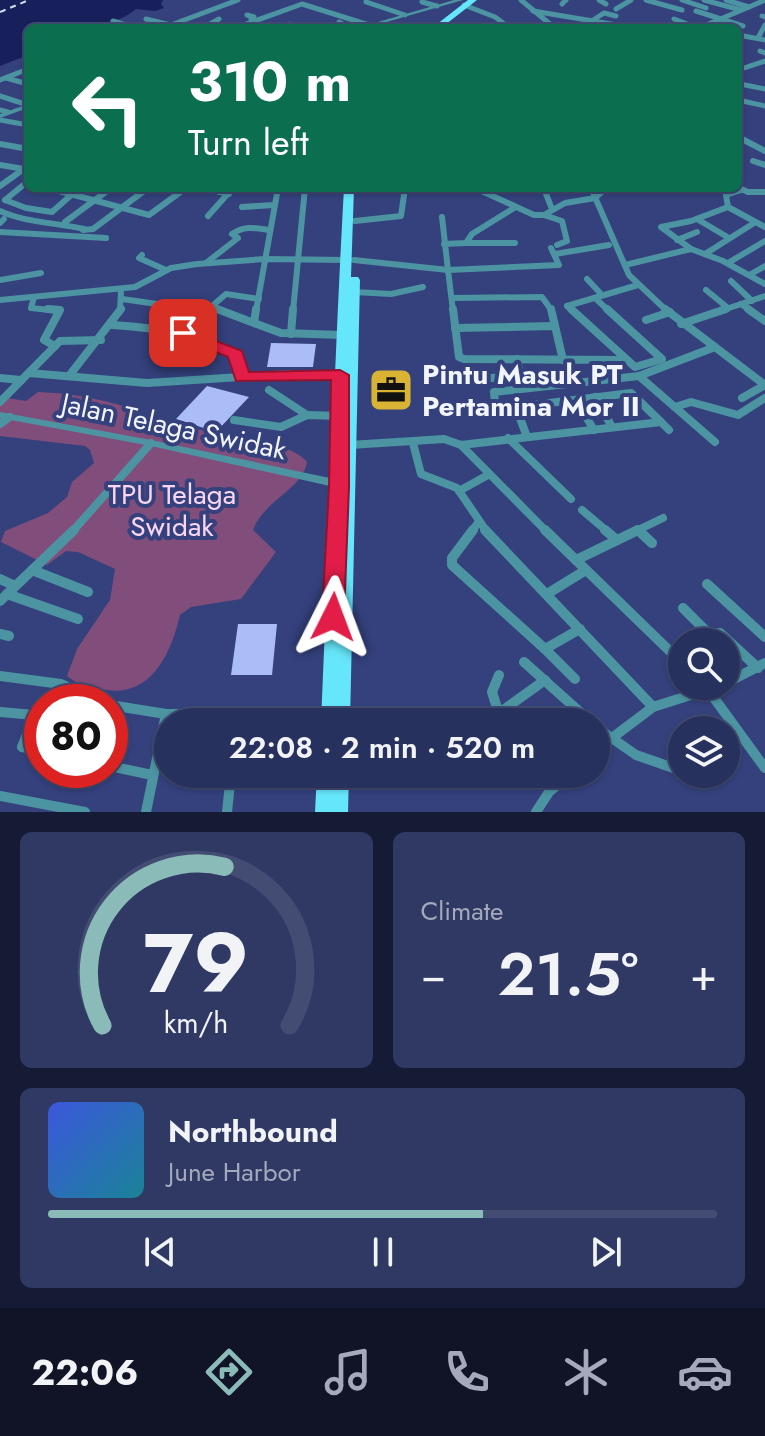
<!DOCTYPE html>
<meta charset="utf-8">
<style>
body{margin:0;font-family:Jost,sans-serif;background:#2f3964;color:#f1f3f6;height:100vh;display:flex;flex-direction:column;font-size:30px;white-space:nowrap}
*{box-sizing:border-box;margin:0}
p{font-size:26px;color:#a4a9bc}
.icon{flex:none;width:44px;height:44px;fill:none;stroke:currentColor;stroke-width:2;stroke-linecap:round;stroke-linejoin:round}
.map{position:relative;height:812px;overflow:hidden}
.sheet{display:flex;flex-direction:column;gap:20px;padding:20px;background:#151b34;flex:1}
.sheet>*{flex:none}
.top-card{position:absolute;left:24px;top:24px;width:718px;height:168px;border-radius:12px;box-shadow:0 2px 6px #0004,0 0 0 2px #434c73;background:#0b6e4f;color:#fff;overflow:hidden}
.tools{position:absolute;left:668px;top:628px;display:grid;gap:16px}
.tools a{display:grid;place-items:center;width:72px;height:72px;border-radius:50%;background:#27315e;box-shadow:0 2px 6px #0004,0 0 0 2px #434c73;font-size:40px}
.speed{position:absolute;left:24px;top:684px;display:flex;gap:16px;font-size:40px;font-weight:700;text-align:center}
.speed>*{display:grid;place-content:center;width:104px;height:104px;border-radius:50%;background:#27315e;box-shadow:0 2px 6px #0004,0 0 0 2px #434c73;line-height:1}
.speed .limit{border:12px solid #d22;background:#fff;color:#111}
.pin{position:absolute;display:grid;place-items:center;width:68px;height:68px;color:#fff;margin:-34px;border-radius:16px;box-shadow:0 4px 12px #0006}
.me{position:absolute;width:88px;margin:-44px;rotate:3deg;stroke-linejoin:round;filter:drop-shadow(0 0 6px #0008)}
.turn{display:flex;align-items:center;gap:28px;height:168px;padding:0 32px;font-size:36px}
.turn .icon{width:104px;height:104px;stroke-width:2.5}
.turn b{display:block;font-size:56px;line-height:68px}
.big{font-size:60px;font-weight:600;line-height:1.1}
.sheet .widget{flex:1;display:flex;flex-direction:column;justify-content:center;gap:12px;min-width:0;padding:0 28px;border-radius:12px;background:#2f3964}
.sheet .dial{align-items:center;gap:0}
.dial svg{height:208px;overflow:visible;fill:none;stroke:#434c73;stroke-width:7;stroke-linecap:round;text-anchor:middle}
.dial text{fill:#f1f3f6;stroke:none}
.song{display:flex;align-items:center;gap:24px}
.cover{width:96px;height:96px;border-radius:12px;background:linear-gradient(135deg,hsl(230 70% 55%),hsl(190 70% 35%))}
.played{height:8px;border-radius:4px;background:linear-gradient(90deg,#8bbbb9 65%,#434c73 65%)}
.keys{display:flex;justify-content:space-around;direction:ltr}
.heat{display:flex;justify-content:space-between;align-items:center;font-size:44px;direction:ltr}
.sheet .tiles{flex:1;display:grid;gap:20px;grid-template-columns:1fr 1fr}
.widget:last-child{grid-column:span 2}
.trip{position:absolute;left:154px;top:708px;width:456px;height:80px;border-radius:40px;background:#27315e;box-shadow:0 2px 6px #0004,0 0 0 2px #434c73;font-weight:600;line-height:80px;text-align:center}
.dock{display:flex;height:128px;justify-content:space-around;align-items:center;background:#101426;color:#a4a9bc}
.dock .icon{width:56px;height:56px}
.dock .active{color:#8bbbb9}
.dock b{font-size:36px;color:#f1f3f6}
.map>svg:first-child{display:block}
</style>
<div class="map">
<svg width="765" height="812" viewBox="0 0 765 812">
<rect width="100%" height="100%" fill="#34417d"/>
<path fill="#814d7b" d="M38 392C73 393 106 400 139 411L138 420 148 424C186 429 284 435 307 462 303 489 264 500 253 530L276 552 241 599 191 607 180 615C171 654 150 700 102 689 88 686 78 685 67 676L77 649 110 600 115 569 78 552 66 551 47 565 1 542 5 531 48 513 67 497 72 482 94 463 90 450 85 446 0 436V397L26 401Z"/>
<path fill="#18205b" d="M0 0H163L161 4 164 8 155 11 136 9C111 31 61 28 28 28V55L0 66Z"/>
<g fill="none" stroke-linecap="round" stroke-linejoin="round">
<path stroke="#d6dcef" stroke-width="2" stroke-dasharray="6 5" stroke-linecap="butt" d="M0 12 29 0"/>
</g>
<g fill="#abbcf6">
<path d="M271 343 316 344 313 367H267Z"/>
<path d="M207 386 249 397 216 432 176 419Z"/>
<path d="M238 624H277L272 675H231Z"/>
</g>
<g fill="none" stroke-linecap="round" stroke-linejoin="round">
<g stroke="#4c94a2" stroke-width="5">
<path d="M521 0 550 24 560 28"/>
<path d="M599 0 606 4"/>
<path d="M646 0 682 10"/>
<path d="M682 0 706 8"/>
<path d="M704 0 741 10"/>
<path d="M726 0 749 7 765 0"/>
<path d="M366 2 405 15"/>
<path d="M422 2 437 6"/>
<path d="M562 4 566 0"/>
<path d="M464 5 495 17 510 28"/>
<path d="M616 9 631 0"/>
<path d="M533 11 635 28"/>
<path d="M696 11 743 26"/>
<path d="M247 15 254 17 251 19 256 22"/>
<path d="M762 16 765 17"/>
<path d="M146 19 183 28"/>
<path d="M674 19 698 28"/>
<path d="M113 21 136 28"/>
<path d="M339 22 350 28"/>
<path d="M171 25 238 0"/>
<path d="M442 26 452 28"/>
<path d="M584 26 604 13 616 16"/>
<path d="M203 28 219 19"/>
<path d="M243 28 238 27 302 4 369 25"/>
<path d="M278 28 290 24 302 28"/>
<path d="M699 28 749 7"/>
<path d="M738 35 765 40"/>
<path d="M758 38 765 25"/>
<path d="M760 51 765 53"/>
<path d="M25 61 28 63"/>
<path d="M738 70 765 61"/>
<path d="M6 78 28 84"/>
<path d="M0 80 28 69"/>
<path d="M740 84 765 89"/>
<path d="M0 96 28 105"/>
<path d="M738 100 765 106"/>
<path d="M0 110 8 112"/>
<path d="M0 120 28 125"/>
</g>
<g stroke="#4c94a2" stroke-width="6">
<path d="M742 139 765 151"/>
<path d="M0 144 28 149"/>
<path d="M753 161 765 165"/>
<path d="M0 165 24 169"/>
<path d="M0 186 28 166"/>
<path d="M48 188 149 215 186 188"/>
<path d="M475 188 534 215H544L565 203 595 198"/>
<path d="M591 188 629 275 667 311"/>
<path d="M739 188 748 192H765"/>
<path d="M207 189 229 194"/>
<path d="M544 189 552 209"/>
<path d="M741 190 726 195 728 207 765 227"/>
<path d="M595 198 606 188"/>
<path d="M5 200 26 208 52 212 79 188"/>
<path d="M5 200 27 182"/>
<path d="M242 207 274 205"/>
<path d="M0 211C23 222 58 223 84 229"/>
<path d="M544 215 562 221 567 241 557 245"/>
<path d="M208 216 233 188"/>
<path d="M697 219 729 238"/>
<path d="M355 221 401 216 405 188"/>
<path d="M65 222 111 188"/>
<path d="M0 223 4 219"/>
<path d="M83 230 93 229 148 188"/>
<path d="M0 232 106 238"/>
<path d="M677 240 697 232"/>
<path d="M466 243H515"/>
<path d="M444 244 466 243 472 234 514 208"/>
<path d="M691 249 661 227 691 221 728 207"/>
<path d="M555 254 609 245"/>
<path d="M705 254 754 223"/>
<path d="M142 255 139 258 166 270"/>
<path d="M354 260 448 270 442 217"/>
<path d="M206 263 238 238 232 234C245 225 255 228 269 230"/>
<path d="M728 263 765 241"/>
<path d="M625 265 691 249 723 261 765 284"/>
<path d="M751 274 765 266"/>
<path d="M587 279 602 295"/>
<path d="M0 280 41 273"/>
<path d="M731 281 752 301"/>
<path d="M706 290 728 308"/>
<path d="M354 292 391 294 423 287"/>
<path d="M34 297 31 308 59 311"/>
<path d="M452 298 542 297 552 311"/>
<path d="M595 298 609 311"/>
<path d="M122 299 164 305"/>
<path d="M0 300 135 287 171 268 197 264 265 259 346 260"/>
<path d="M741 304 751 311"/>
<path d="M567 306 573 311"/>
<path d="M567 306 638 285"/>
<path d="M211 307 226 294 259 299"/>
<path d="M120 311 121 290"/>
<path d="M207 311 211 307 222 311"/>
<path d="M256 311 278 188"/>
<path d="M293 311 305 188"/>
<path d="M453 311 448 270 559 265 551 248"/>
<path d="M720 311 765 296"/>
</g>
<g stroke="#4c94a2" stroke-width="8">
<path d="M48 309 60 310 44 340 55 346"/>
<path d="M217 309 254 323"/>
<path d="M256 309 254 323 281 333 343 335"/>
<path d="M453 309 459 357 464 359 618 360"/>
<path d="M551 309 555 326"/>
<path d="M571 309 635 367 662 359 607 309"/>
<path d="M665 309 765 385"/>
<path d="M748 309 765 321"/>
<path d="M646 320 670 312"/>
<path d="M681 324 726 309"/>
<path d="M112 325C156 327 196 335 236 354L242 378"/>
<path d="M455 328 555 326 563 360"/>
<path d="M183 333 209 309"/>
<path d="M291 334 293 309"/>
<path d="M29 373 147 383 288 374 340 375"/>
<path d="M69 376 121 309"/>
<path d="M639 376 715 442"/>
<path d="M0 378 21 380"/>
<path d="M491 378 520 376 517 359"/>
<path d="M269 390 307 415"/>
<path d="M595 397 612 427"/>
<path d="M742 398 765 385"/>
<path d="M576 400 594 430"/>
<path d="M0 402 60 341 101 340"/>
<path d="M675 407 691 402 738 415 765 398"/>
<path d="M496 413 494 392 639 376 715 347"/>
<path d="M234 420 281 427 307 415 340 416"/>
<path d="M0 424 10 417"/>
<path d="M527 437 516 407 631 393 661 422"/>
<path d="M508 438 571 499"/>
<path d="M413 443 421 474 457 488 487 532"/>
<path d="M350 445 444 439 461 445 661 422 669 430"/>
<path d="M461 445 547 532"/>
<path d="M459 491 488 475"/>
<path d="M582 510 608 532"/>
<path d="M72 532 151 443"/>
<path d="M471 532 478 523"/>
<path d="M634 532 663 518"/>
</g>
<g stroke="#4c94a2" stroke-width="10">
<path d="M473 530 452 558V565L545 649 580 629"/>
<path d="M485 530 653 707"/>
<path d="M545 530 682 663"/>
<path d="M605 530 617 540"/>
<path d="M638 530 652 543"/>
<path d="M576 560 638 530"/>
<path d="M32 570 88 592"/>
<path d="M0 579 15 586"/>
<path d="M707 584 765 637"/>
<path d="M7 594 78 619"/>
<path d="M547 594 586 570"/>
<path d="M0 601 74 530"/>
<path d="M683 608 710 635 720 633 758 668"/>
<path d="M0 634 9 636"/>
<path d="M545 649 575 679"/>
<path d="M524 662 591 722"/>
<path d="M0 676 61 684 102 702"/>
<path d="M726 683 765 663"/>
<path d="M706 687 765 768"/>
<path d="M68 702 72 688"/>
<path d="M110 705 166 714 331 713"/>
<path d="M498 711 492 692 499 675"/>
<path d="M0 712 35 715 22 747 42 751"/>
<path d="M484 722 494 712 501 711"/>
<path d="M514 722 502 711 545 680"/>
<path d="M596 727 636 755 682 771"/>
<path d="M596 750 653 707 719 686"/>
<path d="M110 766 152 775"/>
<path d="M0 796 85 812"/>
<path d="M146 812 166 714"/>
<path d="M227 812 231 774"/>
<path d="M536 812 549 792 571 774"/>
</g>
<g fill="#4c94a2" fill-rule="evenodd">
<path d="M454 0H463L366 28H357Z"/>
<path d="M28 104V108L0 118V114Z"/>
<path d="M0 412 151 440 339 480 343 481 344 484 343 487 339 488 151 446 0 418Z"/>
</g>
<g fill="#66e6fa" fill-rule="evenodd">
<path d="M468 0H477L441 28H432Z"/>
<path d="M344 188H354L351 277H358L360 280 350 722H321C329 544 334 366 344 188Z"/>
<path d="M317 774H349L348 812H315Z"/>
</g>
</g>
<path fill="#e11d48" stroke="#92132f" stroke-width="2" d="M183 328 242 351 249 372 340 370 349 375V487L344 617 341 624 333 626 325 624 322 617 329 487 331 380 236 381 228 357 177 336 175 333 177 329Z"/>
<defs>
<g id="office-square" transform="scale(2.3)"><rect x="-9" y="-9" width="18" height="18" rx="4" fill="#d9b334" stroke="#34417d"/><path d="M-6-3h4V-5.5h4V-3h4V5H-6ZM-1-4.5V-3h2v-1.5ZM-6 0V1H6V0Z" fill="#111"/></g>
</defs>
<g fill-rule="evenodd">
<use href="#office-square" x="391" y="390"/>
</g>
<g text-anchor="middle" stroke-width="8" stroke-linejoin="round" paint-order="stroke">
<g font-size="28" font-weight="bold" fill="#f2f5fc" stroke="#34417d" text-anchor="start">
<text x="422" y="384">Pintu Masuk PT<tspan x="422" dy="32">Pertamina Mor II</tspan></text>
</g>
<g font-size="28" fill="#f2f5fc" stroke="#34417d">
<text transform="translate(174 426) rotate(12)" y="10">Jalan Telaga Swidak</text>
</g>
<g font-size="28" fill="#f9d6f3" stroke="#34417d">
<text x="172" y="504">TPU Telaga<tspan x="172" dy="32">Swidak</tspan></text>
</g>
</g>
</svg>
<div class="tools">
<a><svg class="icon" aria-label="search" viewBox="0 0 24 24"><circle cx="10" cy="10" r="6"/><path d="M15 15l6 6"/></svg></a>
<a><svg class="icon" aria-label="layers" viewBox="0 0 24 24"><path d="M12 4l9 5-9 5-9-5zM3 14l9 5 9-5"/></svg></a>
</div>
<div class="speed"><div class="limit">80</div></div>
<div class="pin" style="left:183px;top:333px;background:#d93025"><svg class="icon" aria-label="arrive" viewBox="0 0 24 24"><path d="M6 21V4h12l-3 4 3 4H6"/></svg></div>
<svg class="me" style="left:333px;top:617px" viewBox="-20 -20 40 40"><path d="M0-17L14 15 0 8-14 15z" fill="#e11d48" stroke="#fff" stroke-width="4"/></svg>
<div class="trip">22:08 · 2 min · 520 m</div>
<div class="top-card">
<div class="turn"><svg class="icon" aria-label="left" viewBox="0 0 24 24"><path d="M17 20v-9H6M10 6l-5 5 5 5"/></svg><div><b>310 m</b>Turn left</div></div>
</div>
</div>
<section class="sheet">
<div class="tiles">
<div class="widget dial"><svg viewBox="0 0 100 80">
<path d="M14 69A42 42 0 1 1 86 69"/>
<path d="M14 69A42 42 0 0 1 61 8" stroke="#8bbbb9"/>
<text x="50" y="56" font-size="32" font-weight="700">79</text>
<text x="50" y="72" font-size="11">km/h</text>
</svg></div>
<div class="widget"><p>Climate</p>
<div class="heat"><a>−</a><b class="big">21.5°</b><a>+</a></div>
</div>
<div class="widget">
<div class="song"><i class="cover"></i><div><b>Northbound</b><p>June Harbor</p></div></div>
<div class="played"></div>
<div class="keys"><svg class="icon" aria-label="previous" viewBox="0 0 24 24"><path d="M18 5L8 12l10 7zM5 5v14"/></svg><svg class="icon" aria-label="pause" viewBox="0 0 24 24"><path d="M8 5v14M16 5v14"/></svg><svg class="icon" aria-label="next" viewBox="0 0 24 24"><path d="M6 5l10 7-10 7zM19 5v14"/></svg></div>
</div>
</div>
</section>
<nav class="dock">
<b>22:06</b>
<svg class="icon active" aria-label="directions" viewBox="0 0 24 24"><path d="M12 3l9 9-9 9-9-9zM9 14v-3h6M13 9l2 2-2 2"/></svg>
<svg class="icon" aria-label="music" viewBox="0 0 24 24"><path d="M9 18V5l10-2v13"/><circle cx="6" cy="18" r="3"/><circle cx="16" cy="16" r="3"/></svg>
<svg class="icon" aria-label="phone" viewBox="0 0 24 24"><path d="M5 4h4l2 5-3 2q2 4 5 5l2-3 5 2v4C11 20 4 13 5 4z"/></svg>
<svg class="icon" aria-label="climate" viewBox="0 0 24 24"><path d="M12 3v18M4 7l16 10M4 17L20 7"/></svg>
<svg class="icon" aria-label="car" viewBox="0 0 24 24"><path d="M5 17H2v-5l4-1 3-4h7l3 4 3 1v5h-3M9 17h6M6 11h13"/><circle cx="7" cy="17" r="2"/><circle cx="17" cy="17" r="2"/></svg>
</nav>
